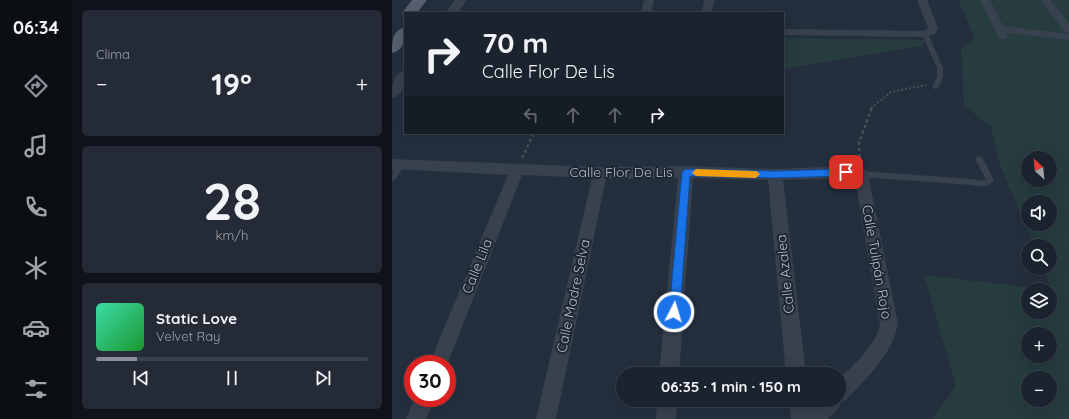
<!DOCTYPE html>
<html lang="es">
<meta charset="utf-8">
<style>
body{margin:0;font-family:Quicksand,sans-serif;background:#242b36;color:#f1f3f6;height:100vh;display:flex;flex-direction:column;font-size:15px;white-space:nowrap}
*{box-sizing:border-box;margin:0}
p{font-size:13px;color:#a0a4aa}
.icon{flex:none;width:22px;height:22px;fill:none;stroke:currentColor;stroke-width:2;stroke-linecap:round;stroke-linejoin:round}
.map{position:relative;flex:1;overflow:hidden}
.panel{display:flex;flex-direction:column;gap:10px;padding:10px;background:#0f1319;width:320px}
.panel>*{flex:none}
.hud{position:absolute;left:12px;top:12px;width:380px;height:122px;border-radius:0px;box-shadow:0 4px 16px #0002,0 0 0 1px #39404a;background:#1b232e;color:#f1f3f6;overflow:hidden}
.needle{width:26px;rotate:333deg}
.buttons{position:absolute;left:629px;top:151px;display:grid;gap:8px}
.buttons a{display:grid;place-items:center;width:36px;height:36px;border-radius:50%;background:#1b232e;box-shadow:0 4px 16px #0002,0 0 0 1px #39404a;font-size:20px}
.speed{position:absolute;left:12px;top:355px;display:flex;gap:8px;font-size:20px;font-weight:700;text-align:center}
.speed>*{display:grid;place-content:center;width:52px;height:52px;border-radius:50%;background:#1b232e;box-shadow:0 4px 16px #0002,0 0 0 1px #39404a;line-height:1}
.speed .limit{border:6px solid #d22;background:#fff;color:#111}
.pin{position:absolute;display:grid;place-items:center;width:34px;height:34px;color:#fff;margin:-17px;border-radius:8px;box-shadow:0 2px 6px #0006}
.me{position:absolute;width:44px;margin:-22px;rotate:5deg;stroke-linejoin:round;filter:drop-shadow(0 0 3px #0008)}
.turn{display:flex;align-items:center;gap:14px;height:84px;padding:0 12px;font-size:18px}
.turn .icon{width:52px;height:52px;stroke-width:2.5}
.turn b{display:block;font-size:28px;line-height:34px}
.lanes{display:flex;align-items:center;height:38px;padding:0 12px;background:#0003;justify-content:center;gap:20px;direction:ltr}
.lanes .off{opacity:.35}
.big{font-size:30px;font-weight:700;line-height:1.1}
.panel .widget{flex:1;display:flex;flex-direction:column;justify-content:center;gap:6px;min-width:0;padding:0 14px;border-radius:6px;background:#242b36}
.panel .dial{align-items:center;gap:0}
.dial b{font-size:52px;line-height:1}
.song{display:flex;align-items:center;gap:12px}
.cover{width:48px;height:48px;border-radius:6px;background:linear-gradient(135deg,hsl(160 70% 55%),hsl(130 70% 35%))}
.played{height:4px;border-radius:2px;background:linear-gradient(90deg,#8c9099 15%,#39404a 15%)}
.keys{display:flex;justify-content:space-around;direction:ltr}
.heat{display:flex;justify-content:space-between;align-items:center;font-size:22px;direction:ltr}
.trip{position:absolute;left:224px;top:367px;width:230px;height:40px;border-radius:20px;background:#1b232e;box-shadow:0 4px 16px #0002,0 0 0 1px #39404a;font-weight:700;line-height:40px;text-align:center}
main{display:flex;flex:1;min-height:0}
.menu{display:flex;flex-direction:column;width:72px;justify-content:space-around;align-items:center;background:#0b0e12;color:#a0a4aa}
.menu .icon{width:28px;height:28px}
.menu .selected{color:#8c9099}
.menu b{font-size:18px;color:#f1f3f6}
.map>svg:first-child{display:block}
</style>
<main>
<nav class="menu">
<b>06:34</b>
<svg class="icon selected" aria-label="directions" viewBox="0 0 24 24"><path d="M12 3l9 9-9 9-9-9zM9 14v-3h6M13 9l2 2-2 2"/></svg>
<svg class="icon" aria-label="music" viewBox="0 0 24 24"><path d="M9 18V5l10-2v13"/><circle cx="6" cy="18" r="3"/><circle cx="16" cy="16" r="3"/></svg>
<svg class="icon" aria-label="phone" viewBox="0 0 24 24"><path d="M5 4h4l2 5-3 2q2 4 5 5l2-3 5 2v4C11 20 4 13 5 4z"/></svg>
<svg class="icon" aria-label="climate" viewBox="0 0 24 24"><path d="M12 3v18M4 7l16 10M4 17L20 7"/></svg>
<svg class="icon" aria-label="car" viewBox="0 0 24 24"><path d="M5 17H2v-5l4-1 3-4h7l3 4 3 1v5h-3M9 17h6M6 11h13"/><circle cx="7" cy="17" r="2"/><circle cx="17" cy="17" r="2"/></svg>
<svg class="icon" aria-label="filters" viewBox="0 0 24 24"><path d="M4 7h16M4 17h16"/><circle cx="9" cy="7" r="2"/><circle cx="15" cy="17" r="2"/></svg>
</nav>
<section class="panel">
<div class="widget"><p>Clima</p>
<div class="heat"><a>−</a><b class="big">19°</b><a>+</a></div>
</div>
<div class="widget dial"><b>28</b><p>km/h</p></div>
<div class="widget">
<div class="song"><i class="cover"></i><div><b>Static Love</b><p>Velvet Ray</p></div></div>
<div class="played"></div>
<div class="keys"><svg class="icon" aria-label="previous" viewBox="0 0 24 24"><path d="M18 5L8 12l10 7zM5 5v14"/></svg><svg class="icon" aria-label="pause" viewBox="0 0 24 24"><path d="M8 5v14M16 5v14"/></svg><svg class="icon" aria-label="next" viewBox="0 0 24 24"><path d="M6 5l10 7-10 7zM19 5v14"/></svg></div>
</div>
</section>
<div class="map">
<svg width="677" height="419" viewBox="0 0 677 419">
<rect width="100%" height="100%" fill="#242f3e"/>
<g fill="#263c3f" fill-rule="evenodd">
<path d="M566 0H677V419H540L564 386 532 275 660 290 651 268H658V246H642L607 162 599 127 572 105 569 49 583 38ZM636 158H658V180H636ZM636 202H658V224H636ZM636 290H658V312H636ZM636 334H658V356H636ZM636 378H658V400H636Z"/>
<path d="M391 38 532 40 531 46 391 69Z"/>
</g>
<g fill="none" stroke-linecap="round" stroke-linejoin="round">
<path stroke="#3f5557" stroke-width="2" stroke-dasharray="2 2" stroke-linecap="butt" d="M479 108 499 92 534 85"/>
<g stroke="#3f5557" stroke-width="2.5" stroke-dasharray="3 3" stroke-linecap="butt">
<path d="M130 158 142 133"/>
<path d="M468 163 467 143 480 107"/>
</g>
<g fill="#38414e" fill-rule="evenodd">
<path d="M531 33 536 34 551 68V78L545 89H543L540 87 545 78V68L530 34Z"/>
<path d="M587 156 590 157 602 180C596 188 589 187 580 185L469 177 465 174 469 171 580 179 590 181 594 179 583 159Z"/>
<path d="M9 162 13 165 3 180 0 181C0 173 1 165 9 162Z"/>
</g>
<g fill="#38414e" fill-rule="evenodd">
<path d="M252 0H262L259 13H249Z"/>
<path d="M312 0H322L320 13H310Z"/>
<path d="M525 0H535L546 28 543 34 533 37 391 35V29L532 31 536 28Z"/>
<path d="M588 0H598L611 26 677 34V40L614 33 616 37 615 39H607Z"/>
<path d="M648 0H658L677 23V33L673 32Z"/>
<path d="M0 159 208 167 294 166 383 169 454 166 474 170 476 174 506 324C499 356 476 377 454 400L449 402 447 407 436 419H399L397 400H417L418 409 427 400H447V379C463 363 483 347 488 324L463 179 454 178 391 180 414 374H394L376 180 301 178 287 374H267L286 178 214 179 164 419H144L200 178 130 175 55 365 37 364 116 175 0 169Z"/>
<path d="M23 398H43L34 419H14Z"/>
<path d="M265 400H285L284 419H264Z"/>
</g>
<g fill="#38414e" fill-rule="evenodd">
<path d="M63 0H75L66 13H53Z"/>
<path d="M13 70C13 82 13 94 0 98 0 87 0 74 13 70Z"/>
</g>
<g fill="#56606e" fill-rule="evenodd">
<path d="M20 0H35L25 13H13V16H12L10 13Z"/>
<path d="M13 27C13 39 13 50 0 53 0 41 0 31 13 27Z"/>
</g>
</g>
<path fill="#1a73e8" stroke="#114b97" d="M294 169 383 171 454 169 458 172 454 176 383 178 298 176 288 312 286 316 282 317 279 316 277 312 290 172Z"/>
<path fill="#f59e0b" d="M304 169 364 171 368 174 364 178 304 176 300 173Z"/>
<g text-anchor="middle" stroke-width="4" stroke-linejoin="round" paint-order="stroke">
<g font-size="14" fill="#b4bcc9" stroke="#1d2633">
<text x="229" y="177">Calle Flor De Lis</text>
<text transform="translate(485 262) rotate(80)" y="5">Calle Tulipán Rojo</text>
<text transform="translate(85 266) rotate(-68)" y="5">Calle Lila</text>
<text transform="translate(393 274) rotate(-96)" y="5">Calle Azalea</text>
<text transform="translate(181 296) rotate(-78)" y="5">Calle Madre Selva</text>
</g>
</g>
</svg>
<div class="buttons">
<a><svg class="needle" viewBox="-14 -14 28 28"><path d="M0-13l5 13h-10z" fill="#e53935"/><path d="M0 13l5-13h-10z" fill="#a0a4aa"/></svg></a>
<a><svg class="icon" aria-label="sound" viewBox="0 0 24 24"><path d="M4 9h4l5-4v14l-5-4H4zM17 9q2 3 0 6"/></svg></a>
<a><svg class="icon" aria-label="search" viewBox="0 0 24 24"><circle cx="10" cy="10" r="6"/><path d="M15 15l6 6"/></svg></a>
<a><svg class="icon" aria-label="layers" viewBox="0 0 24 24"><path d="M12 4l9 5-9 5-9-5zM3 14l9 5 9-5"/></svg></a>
<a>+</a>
<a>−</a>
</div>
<div class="speed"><div class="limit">30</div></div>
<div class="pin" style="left:454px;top:172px;background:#d93025"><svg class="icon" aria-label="arrive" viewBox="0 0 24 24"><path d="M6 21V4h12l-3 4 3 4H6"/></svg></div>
<svg class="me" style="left:282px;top:312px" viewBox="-20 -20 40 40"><circle r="17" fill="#1a73e8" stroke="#fff" stroke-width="3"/><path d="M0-11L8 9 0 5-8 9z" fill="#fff"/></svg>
<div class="trip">06:35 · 1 min · 150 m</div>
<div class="hud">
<div class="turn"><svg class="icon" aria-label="right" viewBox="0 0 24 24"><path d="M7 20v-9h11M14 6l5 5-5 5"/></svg><div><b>70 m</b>Calle Flor De Lis</div></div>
<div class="lanes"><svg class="icon off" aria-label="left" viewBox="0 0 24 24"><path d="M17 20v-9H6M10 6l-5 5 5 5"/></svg><svg class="icon off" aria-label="ahead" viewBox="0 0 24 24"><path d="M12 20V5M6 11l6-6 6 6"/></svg><svg class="icon off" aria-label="ahead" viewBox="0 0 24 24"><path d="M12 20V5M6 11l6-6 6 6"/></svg><svg class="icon" aria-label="right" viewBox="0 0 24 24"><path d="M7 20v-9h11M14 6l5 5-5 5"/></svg></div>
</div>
</div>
</main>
